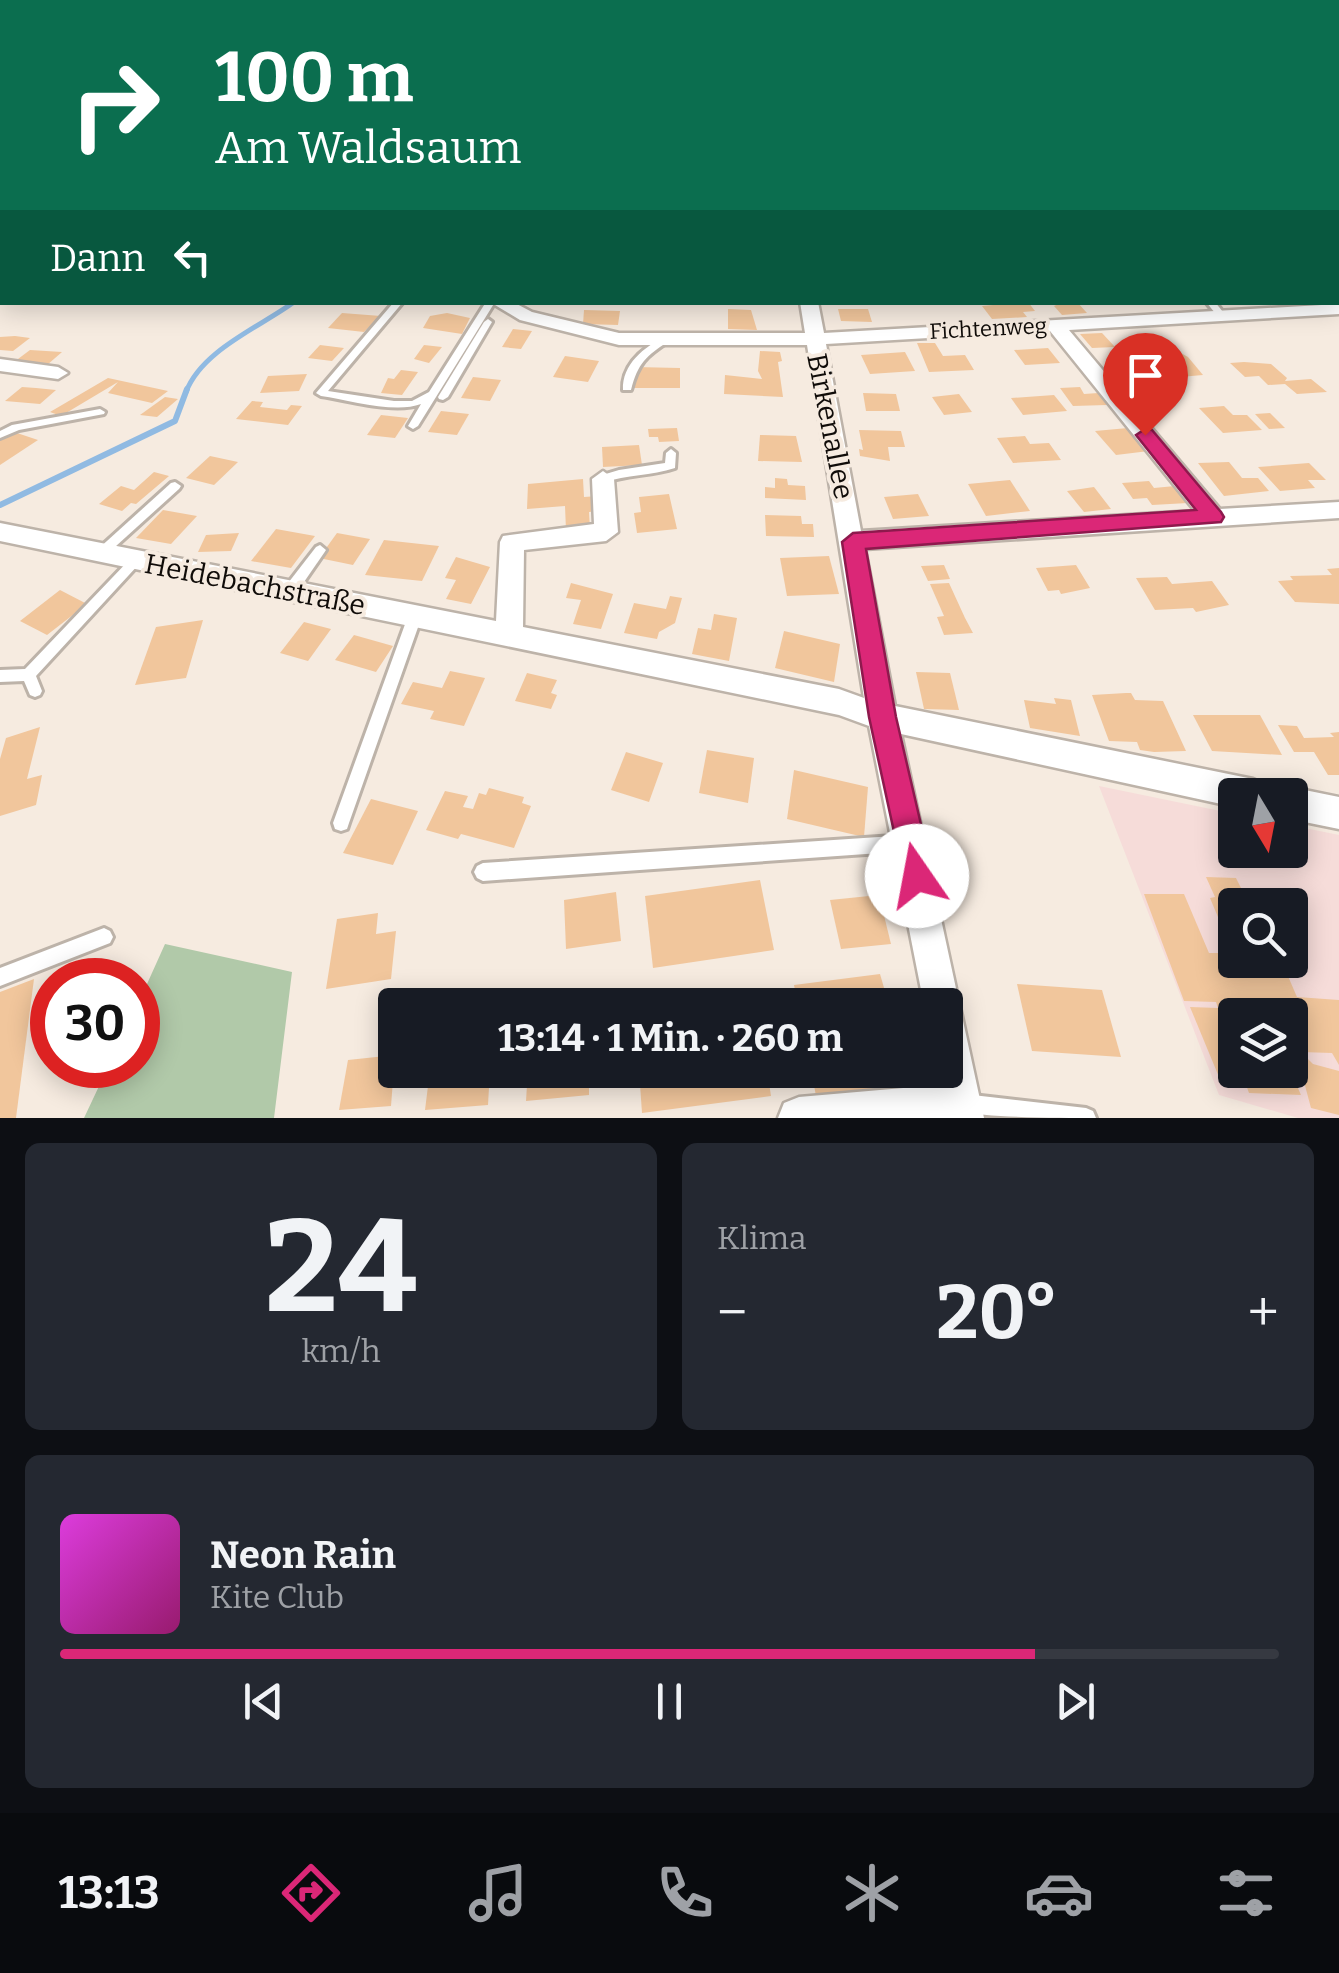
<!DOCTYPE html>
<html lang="de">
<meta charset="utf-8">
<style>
body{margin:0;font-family:Bitter,serif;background:#242831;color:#f1f3f6;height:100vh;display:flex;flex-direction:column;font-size:38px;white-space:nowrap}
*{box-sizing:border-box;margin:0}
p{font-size:32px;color:#9ea1a6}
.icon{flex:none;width:55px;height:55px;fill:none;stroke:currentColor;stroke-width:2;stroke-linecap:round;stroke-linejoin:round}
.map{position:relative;height:1118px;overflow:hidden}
.sheet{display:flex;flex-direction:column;gap:25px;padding:25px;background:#0d0f14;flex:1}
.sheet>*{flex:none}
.top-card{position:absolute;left:0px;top:0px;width:1340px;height:305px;box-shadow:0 5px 25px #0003;background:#0b6e4f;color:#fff;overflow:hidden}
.needle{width:65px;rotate:170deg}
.fabs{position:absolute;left:1218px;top:778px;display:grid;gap:20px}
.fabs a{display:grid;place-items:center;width:90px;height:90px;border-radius:10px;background:#171b24;box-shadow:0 5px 25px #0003;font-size:50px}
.speed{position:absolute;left:30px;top:958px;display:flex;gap:20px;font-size:50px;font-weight:700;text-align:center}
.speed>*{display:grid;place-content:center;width:130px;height:130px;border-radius:50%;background:#171b24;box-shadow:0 5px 25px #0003;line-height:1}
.speed .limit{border:15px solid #d22;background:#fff;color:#111}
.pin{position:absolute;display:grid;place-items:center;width:85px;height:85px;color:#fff;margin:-102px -42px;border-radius:50% 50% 50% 0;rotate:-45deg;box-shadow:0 0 10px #0007}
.pin .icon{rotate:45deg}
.me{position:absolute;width:110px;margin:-55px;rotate:348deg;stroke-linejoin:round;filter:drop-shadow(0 0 8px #0008)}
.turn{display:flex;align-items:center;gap:35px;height:210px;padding:0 50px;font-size:45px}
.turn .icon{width:130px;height:130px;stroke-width:2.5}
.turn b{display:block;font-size:70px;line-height:85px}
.then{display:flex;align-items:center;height:95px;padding:0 50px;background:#0003;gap:20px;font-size:38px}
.big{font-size:75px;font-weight:700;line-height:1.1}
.sheet .tile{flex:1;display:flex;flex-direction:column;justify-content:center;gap:15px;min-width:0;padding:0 35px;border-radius:15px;background:#242831}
.sheet .dial{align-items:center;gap:0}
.dial b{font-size:130px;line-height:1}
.song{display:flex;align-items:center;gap:30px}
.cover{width:120px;height:120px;border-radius:15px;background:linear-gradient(135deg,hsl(300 70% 55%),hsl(320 70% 35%))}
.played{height:10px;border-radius:5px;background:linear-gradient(90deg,#db2777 80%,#363941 80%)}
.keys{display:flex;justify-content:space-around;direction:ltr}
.heat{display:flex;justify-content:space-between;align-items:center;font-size:55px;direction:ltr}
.sheet .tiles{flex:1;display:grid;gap:25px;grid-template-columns:1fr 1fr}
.tile:last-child{grid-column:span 2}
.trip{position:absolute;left:378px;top:988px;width:585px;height:100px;border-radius:10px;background:#171b24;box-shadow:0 5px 25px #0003;font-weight:700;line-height:100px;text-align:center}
.tab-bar{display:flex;height:160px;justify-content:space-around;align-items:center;background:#090b0e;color:#9ea1a6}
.tab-bar .icon{width:70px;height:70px}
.tab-bar .active{color:#db2777}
.tab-bar b{font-size:45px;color:#f1f3f6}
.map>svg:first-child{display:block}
</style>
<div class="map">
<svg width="1339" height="1118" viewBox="0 0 1339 1118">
<rect width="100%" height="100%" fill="#f6ebe0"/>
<path fill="#f6dcd9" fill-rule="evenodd" d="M1099 786 1235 814V850H1290V825L1339 835V1118H1298L1219 1095ZM1235 905H1290V960H1235ZM1235 1015H1290V1070H1235Z"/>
<path fill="#b1c9a9" d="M165 944 292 972 274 1118H84L109 1065H138V1004Z"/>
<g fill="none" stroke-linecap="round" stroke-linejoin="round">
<path stroke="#90bae2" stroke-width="5" d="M186 392C202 350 260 327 294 302"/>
<path stroke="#90bae2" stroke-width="6" d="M0 505 175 421 187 389"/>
</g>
<g fill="#f1c69c">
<path d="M1028 302 1035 311 1023 312 1027 317 992 319 982 306Z"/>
<path d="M1063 302H1077L1087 313 1062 315 1054 306Z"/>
<path d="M728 309 751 310 757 330 728 329Z"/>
<path d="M838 309H868L872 322 841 321Z"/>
<path d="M584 310 620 311 618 325 583 324Z"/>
<path d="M342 313 381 316 364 332 328 328Z"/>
<path d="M447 313 470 318 462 334 423 328 430 316Z"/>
<path d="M513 329 532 331 521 349 502 347Z"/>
<path d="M1102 333 1115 347 1092 348 1080 334Z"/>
<path d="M0 337 15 336 30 338 13 351 0 350Z"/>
<path d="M917 343H935L943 356 965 355 974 370 929 372Z"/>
<path d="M320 345 344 348 332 361 308 358Z"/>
<path d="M424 345 442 347 429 363 414 359Z"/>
<path d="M1048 348 1060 363 1025 365 1014 350Z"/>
<path d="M30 350 62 352 47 365 14 362Z"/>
<path d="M760 351 780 352 782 361 778 362 783 397 724 394 725 375 762 379 758 371Z"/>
<path d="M905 352 915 371 870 374 861 355Z"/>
<path d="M1179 352 1188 357 1203 375 1180 377 1159 354Z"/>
<path d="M565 356 599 361 588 382 553 377Z"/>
<path d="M1244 362 1271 364 1287 378 1285 381 1311 379 1327 392 1297 394 1285 384 1268 385 1259 376 1245 377 1230 363Z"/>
<path d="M635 367 680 368V388H634Z"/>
<path d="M401 370 418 372 402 395 381 393 388 378 394 379Z"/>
<path d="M307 374 299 391 260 393 268 376Z"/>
<path d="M473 377 501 380 490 401 461 398Z"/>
<path d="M108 378 168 391 152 403 108 393 118 382 61 416 50 412Z"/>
<path d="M1150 382 1165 399 1136 400 1121 384Z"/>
<path d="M22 387 36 388 56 390 40 404 5 401Z"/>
<path d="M1080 387 1084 394 1098 393 1107 405 1073 406 1060 388Z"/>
<path d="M863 393 896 394 900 411H866Z"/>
<path d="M959 394 972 412 944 415 932 397Z"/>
<path d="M1054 395 1067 411 1023 415 1011 398Z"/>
<path d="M165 397 178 399 157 417 140 415Z"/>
<path d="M252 401 263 402 260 407 287 410 291 405 302 406 288 425 236 419Z"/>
<path d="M1224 406 1233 415H1247L1262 430 1223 433 1199 408Z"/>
<path d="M441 411 469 414 457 435 428 432Z"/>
<path d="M1270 413 1285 428 1269 429 1255 414Z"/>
<path d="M381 415 408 418 395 438 367 435Z"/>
<path d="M677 428 679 441 659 442 658 437H649L648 429Z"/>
<path d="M1128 428 1149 451 1116 455 1095 431Z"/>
<path d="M859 430 901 431 905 447H888L890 461 860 456 859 449 863 450Z"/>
<path d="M17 433 38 440 0 465V440Z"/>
<path d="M760 435 796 436 802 462 758 461Z"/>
<path d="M1025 436 1030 444 1049 443 1061 460 1013 463 997 438Z"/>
<path d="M639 445 642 465 603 467 602 447Z"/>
<path d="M210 456 238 462 214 485 186 478Z"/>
<path d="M1229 462 1242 478H1258L1269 491 1224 496 1198 463Z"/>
<path d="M1309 463 1326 480H1308L1315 488 1280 491 1258 467Z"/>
<path d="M154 472 169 476 136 504 131 503 122 511 99 504 121 486 134 490Z"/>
<path d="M775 478 787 479 788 485 805 486 806 500 765 498V487L775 488Z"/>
<path d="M583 479 584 497 598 496 599 511 589 512 590 529 566 530 565 506 527 509 528 484Z"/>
<path d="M1010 480 1030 511 986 516 968 484Z"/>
<path d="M1149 481 1154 488 1175 486 1188 503 1152 505 1147 498 1133 499 1122 483Z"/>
<path d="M1094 487 1111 509 1084 512 1067 491Z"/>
<path d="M669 494 677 529 637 533 634 513 641 512 639 497Z"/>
<path d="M918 494 929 516 893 519 884 497Z"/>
<path d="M163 510 197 516 171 544 136 538Z"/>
<path d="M765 515 801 516 802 524H813L814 537 766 536Z"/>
<path d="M276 529 315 536 291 568 251 561Z"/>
<path d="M239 533 231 551 198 552 206 535Z"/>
<path d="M337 533 370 539 353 565 319 558Z"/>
<path d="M384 540 439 546 422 581 365 575Z"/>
<path d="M829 556 839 594 787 596 780 558Z"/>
<path d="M456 557 490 567 471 604 446 599 456 580 445 578Z"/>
<path d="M944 565 950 579 928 581 921 566Z"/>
<path d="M1076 565 1090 588 1061 594 1059 590 1048 591 1036 568Z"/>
<path d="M1339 568V604L1295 602 1278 581 1293 580 1290 576 1332 575 1327 569Z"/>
<path d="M1167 577 1172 584 1212 581 1229 605 1196 612 1193 608 1155 610 1136 578Z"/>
<path d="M571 583 613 594 601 629 573 624 581 600 566 598Z"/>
<path d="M949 583 965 618 973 633 944 635 937 617 944 616 930 584Z"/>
<path d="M60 590 87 604 47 635 20 621Z"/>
<path d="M670 596 682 598 675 623 659 632 657 639 624 633 634 603 666 609Z"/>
<path d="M714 614 737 618 729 661 692 654 698 628 711 630Z"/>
<path d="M203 620 186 678 135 685 156 627Z"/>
<path d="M304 622 331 629 308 661 280 653Z"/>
<path d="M784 631 840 644 834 682 775 668Z"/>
<path d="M354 635 393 646 376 672 335 660Z"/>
<path d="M450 671 485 678 464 726 430 719 434 711 401 704 413 682 442 688Z"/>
<path d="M916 672 950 673 959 710 924 709Z"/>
<path d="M527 673 557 680 551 693 557 695 551 709 515 701Z"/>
<path d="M1126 693H1131L1135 700 1163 701 1186 751 1154 752 1140 750 1137 742 1109 741 1092 695Z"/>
<path d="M1054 698 1071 700 1080 736 1030 728 1024 700 1056 704Z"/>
<path d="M1193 715H1260L1282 755 1212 751Z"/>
<path d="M1278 725 1297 726 1304 738 1334 737 1330 733 1339 732V775H1328L1314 752H1294Z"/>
<path d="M40 727 27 779 42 775 36 805 0 816V759L6 738Z"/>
<path d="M707 750 754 758 748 803 699 793Z"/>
<path d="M626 752 663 763 649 802 611 790Z"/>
<path d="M794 770 868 787 864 837 787 819Z"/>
<path d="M489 788 524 797 522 803 531 806 514 848 461 834 458 839 426 830 445 791 468 796 463 807 473 809 479 793 486 795Z"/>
<path d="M371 799 418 811 393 865 343 853Z"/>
<path d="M1206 877 1236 878 1246 898H1252L1256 905H1235V960H1281L1297 997 1339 1000V1065L1332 1053 1301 1052 1313 1064 1339 1071V1115L1311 1108 1299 1063 1290 1054V1015H1235V1070H1290L1301 1095 1249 1093 1244 1079 1219 1077 1190 1007 1218 1008 1216 1002 1184 1001 1144 894H1184L1209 953H1233L1210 898 1215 897Z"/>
<path d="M760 880 774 950 653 968 645 896Z"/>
<path d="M616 892 621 941 566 949 564 900Z"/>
<path d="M879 895 891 944 841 949 830 900Z"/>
<path d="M378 913 376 934 396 931 391 979 326 989 337 919Z"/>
<path d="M880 974 889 1005H798L794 985Z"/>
<path d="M34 979 16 1118H0V992Z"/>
<path d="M1017 984 1102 990 1121 1057 1032 1051Z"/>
<path d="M395 1055 391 1106 339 1110 348 1060Z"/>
<path d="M430 1070H490L488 1105 425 1110Z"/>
<path d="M528 1070H589V1095L526 1101Z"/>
<path d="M639 1070H767L771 1096 642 1113Z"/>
<path d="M811 1070H906L911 1088 817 1101Z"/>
</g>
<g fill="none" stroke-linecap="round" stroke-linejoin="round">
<g stroke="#bdb3a9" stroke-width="6">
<g id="lane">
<path d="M1338 300H1339V307L1332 302H1338Z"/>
<path d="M394 302H403L328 391 394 401H412L429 392 486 302H495L418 426 413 429 408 426 421 404C395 414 349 400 321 396L316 393Z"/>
<path d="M1206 302H1215L1227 317 1226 319H1220Z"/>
<path d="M488 319 492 322 448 397 443 400 439 399 438 397 484 322Z"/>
<path d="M666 336 671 339 669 341C646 356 638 363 631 390H623C622 364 644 347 666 336Z"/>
<path d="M100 409 105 412 104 414 19 430 0 438V431L12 425Z"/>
<path d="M671 449 676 453 675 468C651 476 627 474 603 483L597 479 599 476 619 470 665 463 666 453Z"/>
<path d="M175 482 181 486 179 489 105 556H97L95 553 97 550 171 483Z"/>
<path d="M320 545 326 550 324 553 295 595H285L284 591 285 587 316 547Z"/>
<path d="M136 555 140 557 142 560 140 563 36 676 42 691 40 695 35 697 30 695 24 681 0 682V670L25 669 132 557Z"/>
<path d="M415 611 420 612 422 616 349 823 347 829 341 831 335 829 333 823 408 616 410 612Z"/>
<path d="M909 835 915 837 917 843 915 849 909 851 483 881 477 878 474 872 477 866 483 863Z"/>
<path d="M104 928 110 931 113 937 110 943 0 986V968Z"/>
<path d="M964 1094 1086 1108 1093 1111 1096 1118C1060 1118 989 1118 957 1111L954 1104 957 1097Z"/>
</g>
</g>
<g stroke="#bdb3a9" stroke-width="5">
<g id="street">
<path d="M1338 241 1339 242V252L1338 251Z"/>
<path d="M490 302H513L532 312 619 333H805L800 302H818L824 333 1339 304V314L1069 330 1220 509 1339 502V518L865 549 895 706 1253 779 1264 784 1269 795H1235V807L901 734 984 1118H778L784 1103 799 1097 938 1085 935 1070H945V1005H924L869 726 839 715 0 541V523L496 621 500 542 503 536 594 524 592 479 603 471 614 479 618 532 606 541 524 550 523 627 839 689 864 698 807 345H619L520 320ZM1050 331 1195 511 861 531 826 344Z"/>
<path d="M0 359 58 367 68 373 58 379 0 371Z"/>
<path d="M1290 787 1339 797V829L1290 819V795H1277Z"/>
</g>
</g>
<g stroke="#bdb3a9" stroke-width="4">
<path id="secondary" d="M0 132H2V144L0 143Z"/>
</g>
<use href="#lane" fill="#fff" fill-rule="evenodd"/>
<use href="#street" fill="#fff" fill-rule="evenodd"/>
<use href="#secondary" fill="#fbefed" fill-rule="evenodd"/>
</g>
<linearGradient id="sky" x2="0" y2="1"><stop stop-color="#85b6e6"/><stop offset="0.46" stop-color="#fbf6f1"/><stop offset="1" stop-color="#fbf6f1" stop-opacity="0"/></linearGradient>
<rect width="1339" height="288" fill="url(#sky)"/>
<path fill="#db2777" stroke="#8e194d" stroke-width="2.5" d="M1145 429 1152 430 1221 512 1224 517 1221 522 866 549 896 717 933 876 928 887 917 891 906 887 869 717 842 542 853 533 1196 510 1136 435Z"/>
<g text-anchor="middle" stroke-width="8" stroke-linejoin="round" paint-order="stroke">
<g font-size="22" fill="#100c09" stroke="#f6ebe0">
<text transform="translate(988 328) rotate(-3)" y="8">Fichtenweg</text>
</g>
<g font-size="28" fill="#100c09" stroke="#f6ebe0">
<text transform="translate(831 426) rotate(79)" y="10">Birkenallee</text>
<text transform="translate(255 584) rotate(11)" y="10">Heidebachstraße</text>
</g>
</g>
</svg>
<div class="fabs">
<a><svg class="needle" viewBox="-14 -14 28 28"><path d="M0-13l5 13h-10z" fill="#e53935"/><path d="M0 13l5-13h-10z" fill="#9ea1a6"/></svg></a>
<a><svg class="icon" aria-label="search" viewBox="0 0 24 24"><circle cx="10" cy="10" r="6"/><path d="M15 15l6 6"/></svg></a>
<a><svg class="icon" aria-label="layers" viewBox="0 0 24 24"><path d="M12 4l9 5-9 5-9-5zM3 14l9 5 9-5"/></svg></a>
</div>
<div class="speed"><div class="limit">30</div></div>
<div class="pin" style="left:1145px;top:435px;background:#d93025"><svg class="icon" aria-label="arrive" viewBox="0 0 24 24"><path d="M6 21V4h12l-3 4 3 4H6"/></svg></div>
<svg class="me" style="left:917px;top:876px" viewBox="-20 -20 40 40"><circle r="19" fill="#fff"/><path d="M0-13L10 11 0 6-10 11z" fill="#db2777"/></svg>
<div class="trip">13:14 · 1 Min. · 260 m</div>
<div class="top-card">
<div class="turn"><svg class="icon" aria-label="right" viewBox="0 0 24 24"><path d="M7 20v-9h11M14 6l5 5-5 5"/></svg><div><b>100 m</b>Am Waldsaum</div></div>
<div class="then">Dann<svg class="icon" aria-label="left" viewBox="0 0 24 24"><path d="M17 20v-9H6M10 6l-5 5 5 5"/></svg></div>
</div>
</div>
<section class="sheet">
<div class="tiles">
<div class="tile dial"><b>24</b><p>km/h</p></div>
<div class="tile"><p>Klima</p>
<div class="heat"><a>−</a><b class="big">20°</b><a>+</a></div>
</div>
<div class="tile">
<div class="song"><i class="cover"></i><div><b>Neon Rain</b><p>Kite Club</p></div></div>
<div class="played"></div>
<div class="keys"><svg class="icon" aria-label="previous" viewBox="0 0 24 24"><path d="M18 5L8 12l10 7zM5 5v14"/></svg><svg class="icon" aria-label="pause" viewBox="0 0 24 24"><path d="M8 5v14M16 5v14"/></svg><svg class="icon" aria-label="next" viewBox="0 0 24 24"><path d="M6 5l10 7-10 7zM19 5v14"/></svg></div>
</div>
</div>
</section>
<nav class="tab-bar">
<b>13:13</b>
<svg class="icon active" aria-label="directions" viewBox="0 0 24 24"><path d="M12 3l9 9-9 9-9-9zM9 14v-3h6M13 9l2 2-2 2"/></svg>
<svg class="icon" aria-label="music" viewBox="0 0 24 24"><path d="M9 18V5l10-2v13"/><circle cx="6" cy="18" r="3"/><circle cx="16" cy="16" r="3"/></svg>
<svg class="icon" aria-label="phone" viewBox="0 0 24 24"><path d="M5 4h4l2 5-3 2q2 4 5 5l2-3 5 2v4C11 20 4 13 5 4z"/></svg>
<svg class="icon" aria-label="climate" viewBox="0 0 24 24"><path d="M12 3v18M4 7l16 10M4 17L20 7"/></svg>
<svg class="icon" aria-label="car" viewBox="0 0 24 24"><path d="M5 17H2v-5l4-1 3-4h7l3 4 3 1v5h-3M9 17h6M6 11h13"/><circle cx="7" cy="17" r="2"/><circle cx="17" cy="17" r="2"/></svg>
<svg class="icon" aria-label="filters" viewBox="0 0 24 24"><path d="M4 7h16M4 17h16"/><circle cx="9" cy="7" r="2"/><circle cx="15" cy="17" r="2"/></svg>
</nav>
